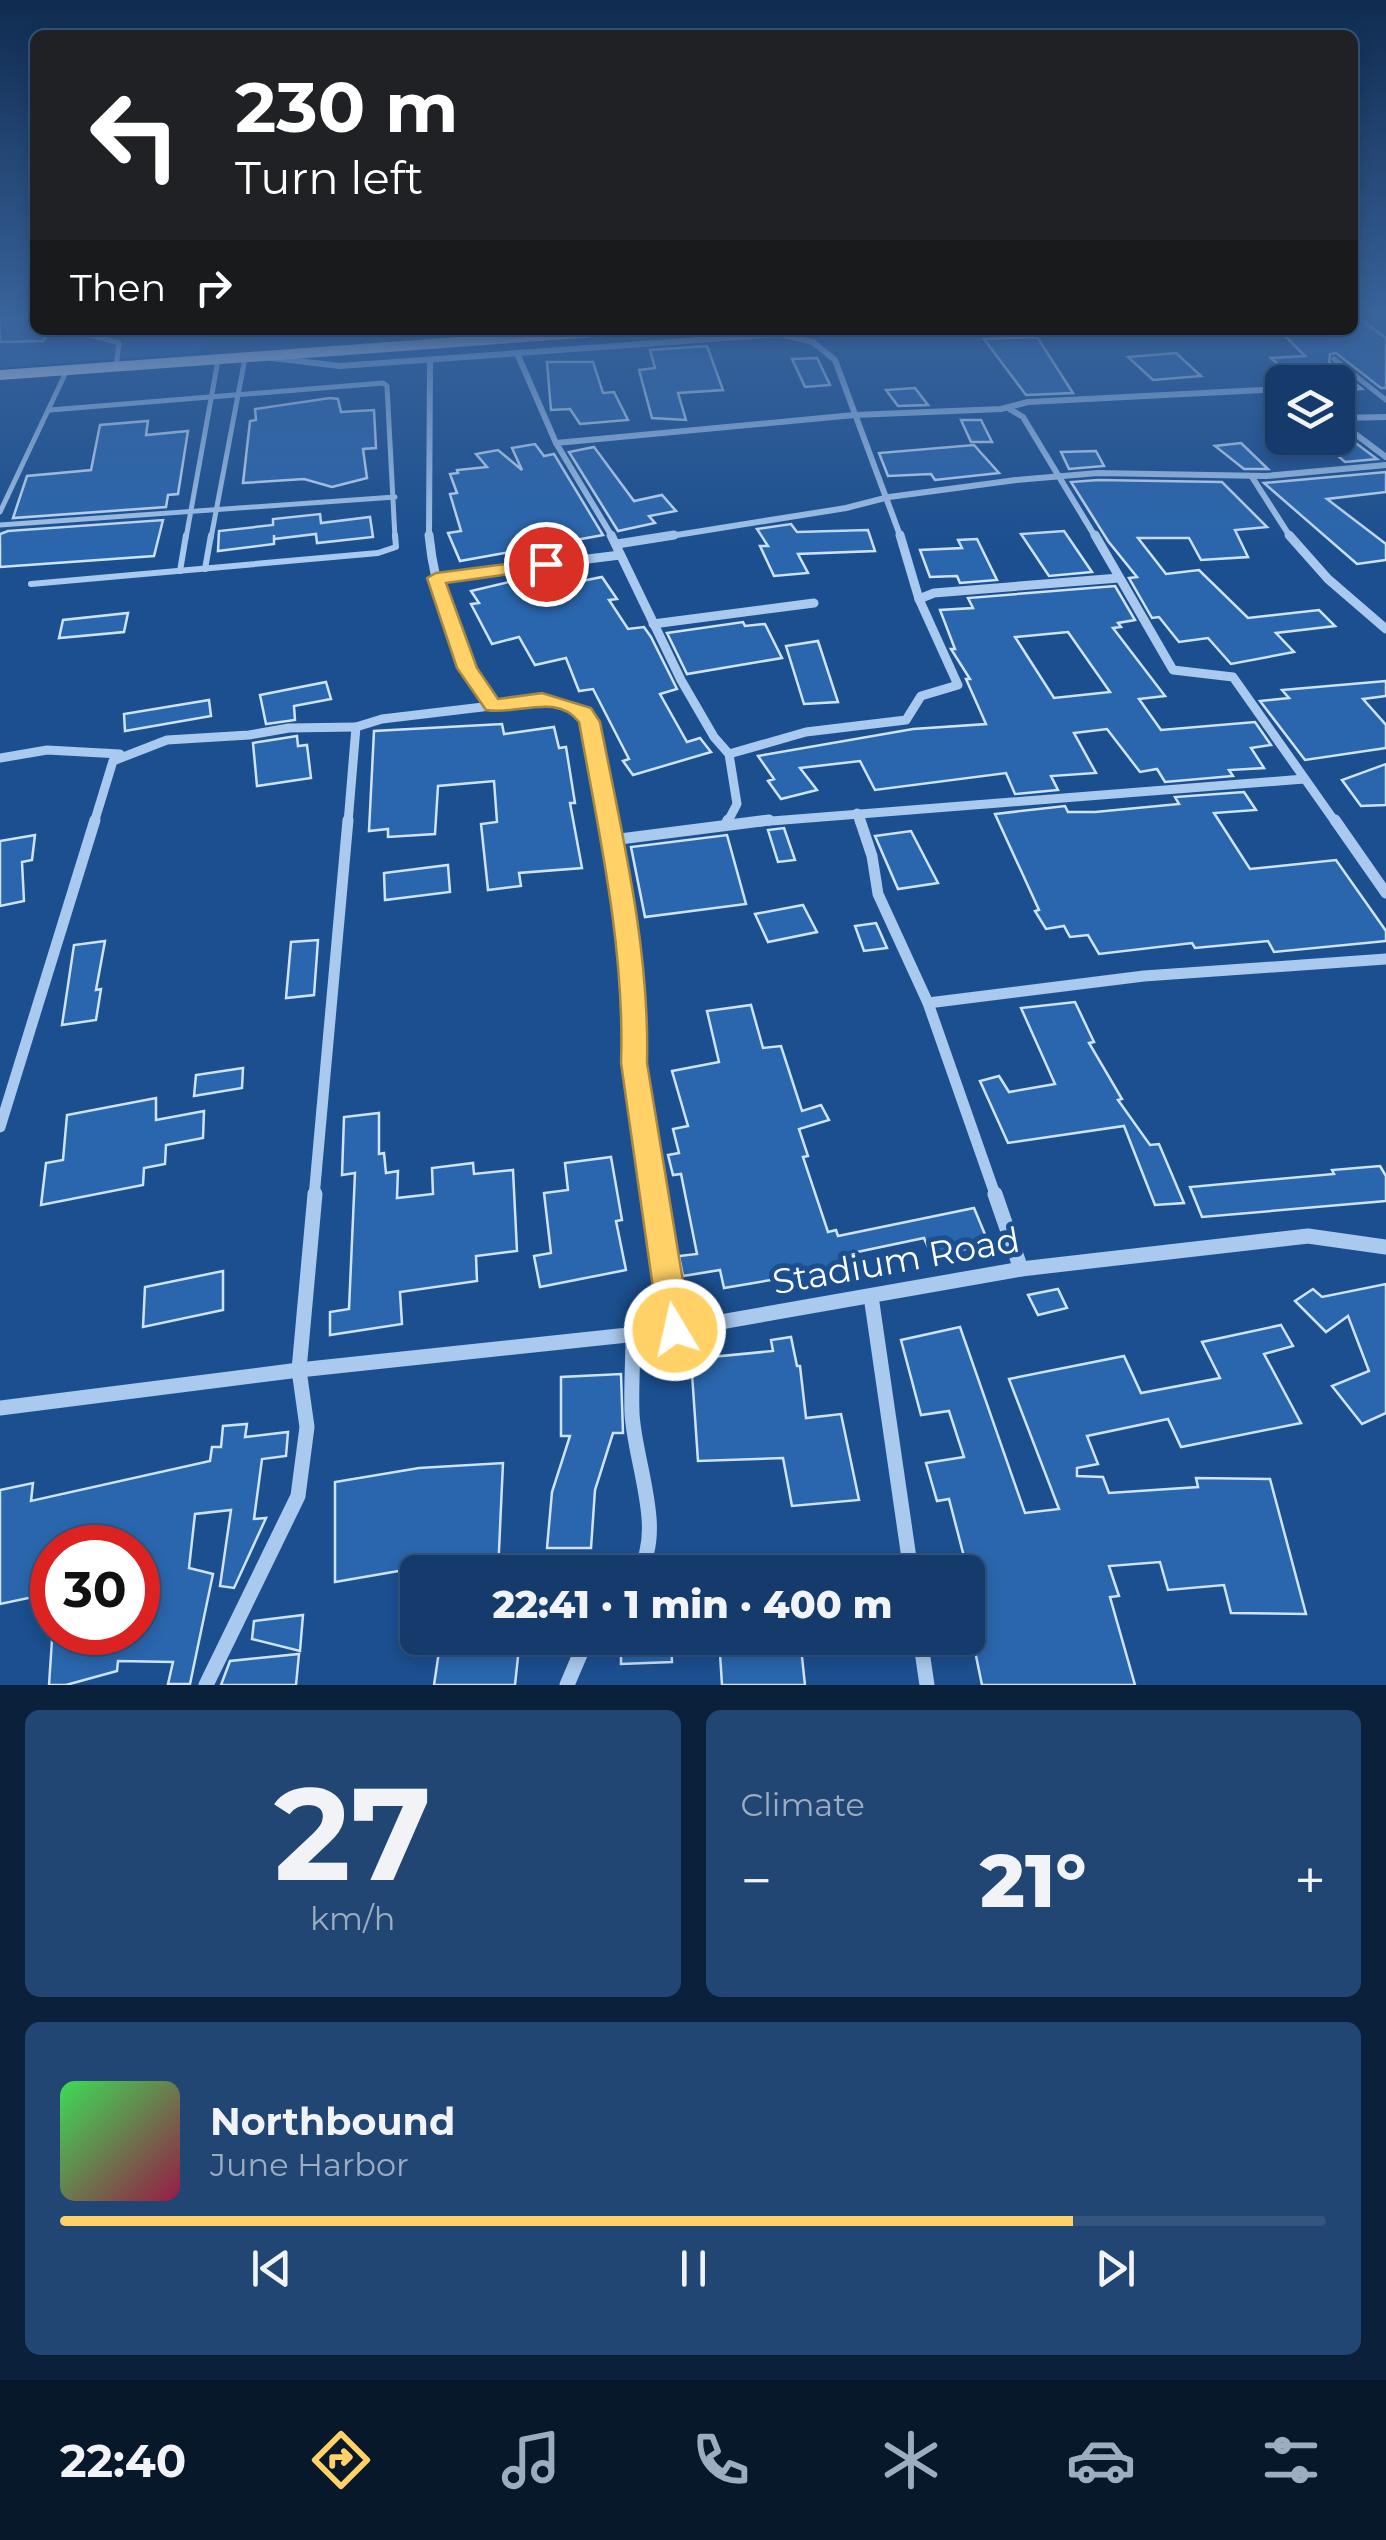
<!DOCTYPE html>
<meta charset="utf-8">
<style>
body{margin:0;font-family:Montserrat,sans-serif;background:#214673;color:#f1f3f6;height:100vh;display:flex;flex-direction:column;font-size:38px;white-space:nowrap}
*{box-sizing:border-box;margin:0}
p{font-size:32px;color:#9dadc1}
.icon{flex:none;width:55px;height:55px;fill:none;stroke:currentColor;stroke-width:2;stroke-linecap:round;stroke-linejoin:round}
.map{position:relative;height:1685px;overflow:hidden}
.panel{display:flex;flex-direction:column;gap:25px;padding:25px;background:#0b203b;flex:1}
.panel>*{flex:none}
.guide{position:absolute;left:30px;top:30px;width:1328px;height:305px;border-radius:15px;box-shadow:0 5px 15px #0003,0 0 0 2px #33557e;background:#202124;color:#fff;overflow:hidden}
.tools{position:absolute;left:1265px;top:365px;display:grid;gap:20px}
.tools a{display:grid;place-items:center;width:90px;height:90px;border-radius:15px;background:#143b6b;box-shadow:0 5px 15px #0003,0 0 0 2px #33557e;font-size:50px}
.speed{position:absolute;left:30px;top:1525px;display:flex;gap:20px;font-size:50px;font-weight:700;text-align:center}
.speed>*{display:grid;place-content:center;width:130px;height:130px;border-radius:50%;background:#143b6b;box-shadow:0 5px 15px #0003,0 0 0 2px #33557e;line-height:1}
.speed .limit{border:15px solid #d22;background:#fff;color:#111}
.pin{position:absolute;display:grid;place-items:center;width:85px;height:85px;color:#fff;margin:-42px;border:5px solid #fff;border-radius:50%;box-shadow:0 2px 10px #0007}
.me{position:absolute;width:110px;margin:-55px;rotate:351deg;stroke-linejoin:round;filter:drop-shadow(0 0 8px #0008)}
.turn{display:flex;align-items:center;gap:35px;height:210px;padding:0 40px;font-size:45px}
.turn .icon{width:130px;height:130px;stroke-width:2.5}
.turn b{display:block;font-size:70px;line-height:85px}
.then{display:flex;align-items:center;height:95px;padding:0 40px;background:#0003;gap:20px;font-size:38px}
.big{font-size:75px;font-weight:800;line-height:1.1}
.panel .tile{flex:1;display:flex;flex-direction:column;justify-content:center;gap:15px;min-width:0;padding:0 35px;border-radius:15px;background:#214673}
.panel .dial{align-items:center;gap:0}
.dial b{font-size:130px;line-height:1}
.song{display:flex;align-items:center;gap:30px}
.cover{width:120px;height:120px;border-radius:15px;background:linear-gradient(135deg,hsl(130 70% 55%),hsl(340 70% 35%))}
.played{height:10px;border-radius:5px;background:linear-gradient(90deg,#ffd166 80%,#33557e 80%)}
.keys{display:flex;justify-content:space-around;direction:ltr}
.heat{display:flex;justify-content:space-between;align-items:center;font-size:55px;direction:ltr}
.panel .tiles{flex:1;display:grid;gap:25px;grid-template-columns:1fr 1fr}
.tile:last-child{grid-column:span 2}
.trip{position:absolute;left:400px;top:1555px;width:585px;height:100px;border-radius:15px;background:#143b6b;box-shadow:0 5px 15px #0003,0 0 0 2px #33557e;font-weight:800;line-height:100px;text-align:center}
.tab-bar{display:flex;height:160px;justify-content:space-around;align-items:center;background:#08182b;color:#9dadc1}
.tab-bar .icon{width:70px;height:70px}
.tab-bar .active{color:#ffd166}
.tab-bar b{font-size:45px;color:#f1f3f6}
.map>svg:first-child{display:block}
</style>
<div class="map">
<svg width="1386" height="1685" viewBox="0 0 1386 1685">
<rect width="100%" height="100%" fill="#1b4f8f"/>
<path fill="#2461a8" d="M0 318 35 330H230L205 340 198 353 0 368Z"/>
<g fill="#2a66ad" stroke="#cfe3fa" stroke-width="2.5" fill-rule="evenodd">
<path d="M0 318H35V330H50L43 341 0 342Z"/>
<path d="M1352 318H1359L1386 338V388H1381L1336 353 1330 354 1329 362 1362 389 1342 390 1338 382H1297L1271 358 1305 356 1284 335 1352 330Z"/>
<path d="M1037 337 1073 393 1026 395 984 339Z"/>
<path d="M707 346 723 390 678 393 686 420 652 418 639 370 655 368 650 350Z"/>
<path d="M1176 353 1201 376 1153 380 1128 357Z"/>
<path d="M817 358 830 385 805 387 792 359Z"/>
<path d="M547 362H593L603 393 614 392 628 420 580 424 570 409 551 410Z"/>
<path d="M915 388 928 405 898 406 886 390Z"/>
<path d="M330 398 338 399 341 412 374 410 376 448 363 449 367 478 332 487 304 479 243 483 250 421 256 420 255 409Z"/>
<path d="M961 420H981L992 442H971Z"/>
<path d="M148 421 146 435 188 431 178 494 168 495 166 507 13 518 27 476 91 470 100 425Z"/>
<path d="M1345 435 1377 459 1345 462 1317 438Z"/>
<path d="M1241 443 1268 469H1244L1215 446Z"/>
<path d="M535 444 544 456 554 454 603 535 460 561 448 533 461 531 450 494 457 493 450 474 458 473 457 470 487 467 476 454 498 450 522 470 512 448Z"/>
<path d="M974 445 999 473 935 480 931 474 888 476 879 453Z"/>
<path d="M594 447 634 501 662 495 676 511 649 516 655 523 618 531 569 452Z"/>
<path d="M1096 451 1104 466 1069 469 1061 452Z"/>
<path d="M1386 472V492L1327 499 1386 544V560L1357 564 1264 483Z"/>
<path d="M1098 480 1222 482 1267 527 1235 530 1248 557 1201 560 1189 538H1138L1166 574 1199 570 1248 618 1319 610 1335 626 1276 633 1294 652 1231 664 1208 638 1179 642 1159 617 1152 618 1129 578 1137 577 1108 541 1071 482Z"/>
<path d="M320 514 321 523 370 517 373 537 317 543 316 534 274 539V535V544L218 551 219 531 273 525V519Z"/>
<path d="M163 520 154 556 0 567V534L8 531Z"/>
<path d="M791 524 797 532 868 530 875 551 798 554 808 573 774 576 760 546H768L757 529Z"/>
<path d="M1064 531 1092 572 1049 576 1021 534Z"/>
<path d="M977 539 997 580 960 583 957 576 930 577 920 550 962 548 958 540Z"/>
<path d="M543 574 552 587 602 577 617 599 609 600 628 629 644 627 651 637 677 689 660 694 687 742 700 738 711 752 633 775 623 761 629 759 593 689 579 691 566 658 535 665 519 637 492 644 471 604 479 603 471 591Z"/>
<path d="M1115 586 1135 620 1118 623 1121 627 1113 628 1165 696 1139 699 1161 730 1255 722 1271 745 1251 748 1264 768 1229 770 1233 776 1165 782 1157 769 1140 772 1107 729 1074 733 1096 773 1051 776 1058 790 1015 794 1006 773 875 790 860 761 800 768 817 790 781 799 768 781 774 779 758 756 913 729 986 724 966 679H970L951 649H955L940 610 973 608 968 598ZM1068 632 1110 692 1054 698 1015 637Z"/>
<path d="M128 613 124 632 59 638 63 620Z"/>
<path d="M743 622 745 626 765 624 782 658 687 674 667 633Z"/>
<path d="M818 641 838 702 804 704 786 646Z"/>
<path d="M1386 681V696L1363 699 1386 725V748L1305 760 1260 701 1289 698 1282 690Z"/>
<path d="M326 682 331 699 294 706 295 720 266 724 260 695Z"/>
<path d="M209 700 211 716 125 731 124 714Z"/>
<path d="M502 724 504 734 554 727 559 748 566 747 575 803H570L582 868 519 873 521 886 488 890 481 824 497 822 494 781 438 786 435 834 388 837V829L369 831 374 731Z"/>
<path d="M297 736 298 746 307 745 311 778 257 786 253 743Z"/>
<path d="M1386 764V805L1361 806 1342 780Z"/>
<path d="M1244 792 1256 810 1214 813 1250 869 1336 860 1386 931V941L1274 952 1268 941 1195 948 1192 943 1099 954 1088 935 1070 937 1064 926 1046 929 1035 911 1039 910 995 814 1065 806 1068 812H1095L1179 804 1175 797Z"/>
<path d="M784 828 795 860 778 862 768 830Z"/>
<path d="M911 831 938 883 898 889 875 836Z"/>
<path d="M35 835 32 860 22 862 24 901 0 906V841Z"/>
<path d="M727 835 746 904 645 917 631 847Z"/>
<path d="M448 865 450 892 385 900 384 873Z"/>
<path d="M803 905 817 932 768 942 755 914Z"/>
<path d="M876 923 887 948 864 951 855 926Z"/>
<path d="M318 940 314 995 286 998 291 942Z"/>
<path d="M105 941 96 990 101 989 96 1020 62 1025 74 945Z"/>
<path d="M1075 1002 1094 1042 1089 1043 1122 1099 1118 1100 1150 1145 1159 1144 1184 1203 1155 1205 1124 1126 1008 1143 980 1081 999 1076 1009 1092 1055 1084 1021 1008Z"/>
<path d="M751 1005 763 1048 781 1046 802 1111 821 1105 829 1120 799 1129 808 1156 803 1157 828 1232 836 1230 838 1236 974 1208 989 1244 932 1256 924 1238 843 1255 847 1267 724 1288 720 1270 683 1276 679 1256 697 1254 681 1174 673 1175 668 1155 679 1153 673 1129 688 1126 672 1071 719 1062 707 1011Z"/>
<path d="M243 1068 242 1088 194 1096 196 1075Z"/>
<path d="M156 1098V1120L204 1111 203 1138 166 1145 165 1164 144 1168 143 1185 41 1205 46 1163 63 1160 67 1115Z"/>
<path d="M379 1113V1154L384 1153 386 1173 398 1171 397 1198 433 1194 432 1168 473 1163 474 1174 513 1170 517 1251 476 1256 477 1281 400 1292 402 1324 330 1335V1312L349 1309 355 1173 342 1175 344 1117Z"/>
<path d="M611 1157 622 1220 616 1221 626 1270 540 1287 534 1256 551 1253 544 1193 568 1190 565 1163Z"/>
<path d="M1380 1166 1386 1176V1201L1202 1217 1190 1187 1334 1174 1332 1170Z"/>
<path d="M223 1271V1310L143 1327 145 1287Z"/>
<path d="M1386 1284V1413L1362 1424 1332 1386 1369 1371 1348 1316 1326 1332 1295 1301 1313 1289 1322 1297Z"/>
<path d="M1058 1289 1067 1308 1038 1315 1028 1295Z"/>
<path d="M1281 1325 1293 1346 1264 1354 1301 1423 1181 1447 1168 1419 1087 1436 1098 1464 1077 1468V1476L1103 1477 1109 1493 1198 1487 1196 1478 1270 1479 1306 1614 1231 1613 1224 1585 1168 1590 1160 1562 1109 1566 1119 1596 1110 1597 1135 1685H982L968 1617V1572L949 1499 937 1501 926 1463 964 1457 949 1411 921 1415 901 1340 960 1327 1025 1513 1059 1509 1009 1379 1124 1356 1141 1393 1220 1378 1202 1342Z"/>
<path d="M791 1337 797 1366H800L806 1418 841 1414 859 1500 792 1506 783 1458 698 1461 691 1359 773 1351 771 1340Z"/>
<path d="M621 1374 623 1433H613L595 1490 591 1548H547L552 1492 570 1436H561V1377Z"/>
<path d="M247 1424 245 1437 288 1432 286 1456 262 1459 254 1519 266 1518 234 1588 220 1586 231 1510 195 1514 189 1568 213 1574 190 1684H168L173 1662 118 1661 117 1671 66 1685H49L52 1640 80 1632H138V1548H52V1593L0 1604V1490L33 1483 31 1501 210 1461 212 1447H221L223 1426Z"/>
<path d="M503 1463 498 1572H416V1568L335 1582V1482L419 1468Z"/>
<path d="M303 1615 300 1651 252 1639 254 1621Z"/>
<path d="M441 1638H520L515 1685H434Z"/>
<path d="M621 1638H671L672 1662 621 1664Z"/>
<path d="M719 1638H800L805 1685H722Z"/>
<path d="M299 1654 296 1685H221L230 1661Z"/>
</g>
<g fill="none" stroke-linecap="round" stroke-linejoin="round">
<g stroke="#a9c9ee" stroke-width="5">
<path d="M72 330 119 343 116 367"/>
<path d="M1334 359 1386 400"/>
<path d="M50 410 383 383 387 386 395 538"/>
<path d="M0 512 67 370"/>
<path d="M0 525 395 497"/>
<path d="M186 538 218 360"/>
<path d="M211 538 245 358"/>
</g>
<g stroke="#a9c9ee" stroke-width="6">
<path d="M205 569 211 535"/>
<path d="M180 571 186 535"/>
<path d="M31 584 378 553 396 547 395 535"/>
</g>
<g stroke="#a9c9ee" stroke-width="6">
<path d="M517 353 556 443 613 538"/>
<path d="M272 358 340 366 780 334 813 342 835 360 901 538"/>
<path d="M1008 408 1023 417 1096 538"/>
<path d="M1338 418 1386 417"/>
<path d="M1338 421 1386 457"/>
<path d="M556 443 854 415 1001 409 1028 402 1282 389"/>
<path d="M1252 477 1291 538"/>
<path d="M429 538 430 360"/>
<path d="M658 538 846 508 889 497 1016 480 1098 473 1266 476 1386 465"/>
</g>
<g stroke="#a9c9ee" stroke-width="9">
<path d="M429 535C435 598 458 654 493 706"/>
<path d="M611 535 681 680 714 737 729 754 737 804 727 823"/>
<path d="M1095 535 1173 670 1233 677 1336 823"/>
<path d="M1289 535 1328 579 1386 629"/>
<path d="M617 544 674 535"/>
<path d="M436 578 620 555"/>
<path d="M919 599 934 593 1119 578"/>
<path d="M653 624 814 603"/>
<path d="M729 754 806 732 906 720 921 696 958 685 919 599 900 535"/>
<path d="M0 758 47 750 120 754"/>
<path d="M857 813 860 823"/>
<path d="M94 823 113 761 167 740 249 735 289 728 356 727"/>
<path d="M348 823 356 727 382 719 541 700 584 712 609 823"/>
<path d="M747 823 1304 779"/>
</g>
<g stroke="#a9c9ee" stroke-width="11">
<path d="M608 820 627 934 634 1063 655 1197"/>
<path d="M860 820 872 856 878 894 928 1003 996 1197"/>
<path d="M1335 820 1386 893"/>
<path d="M726 825 728 820"/>
<path d="M612 840 769 820"/>
<path d="M928 1003 1144 976 1386 959"/>
<path d="M0 1127 95 820"/>
<path d="M314 1197 348 820"/>
</g>
<g stroke="#a9c9ee" stroke-width="15">
<path d="M654 1194 675 1330"/>
<path d="M995 1194 1021 1269"/>
<path d="M871 1296 911 1572"/>
<path d="M633 1335C633 1361 631 1387 632 1413 634 1460 666 1532 638 1572"/>
<path d="M0 1408 299 1370 675 1330 1021 1269 1308 1236 1386 1247"/>
<path d="M920 1638 927 1685"/>
<path d="M206 1685 298 1496 307 1427 299 1370 315 1194"/>
<path d="M567 1685 587 1638"/>
</g>
<path fill="#f8faff" fill-rule="evenodd" d="M556 330H631L623 335 0 380V370Z"/>
</g>
<linearGradient id="sky" x2="0" y2="1"><stop stop-color="#0f2b4f"/><stop offset="0.57" stop-color="#39639b"/><stop offset="1" stop-color="#39639b" stop-opacity="0"/></linearGradient>
<rect width="1386" height="554" fill="url(#sky)"/>
<path fill="#ffd166" stroke="#a68842" stroke-width="2.5" d="M546 559 552 561V568L446 583 477 668 498 699 542 693 591 708 600 722C622 833 650 949 647 1063L691 1330 686 1340 675 1345 664 1340 659 1330 621 1063C625 949 599 833 579 722 556 692 516 716 486 710L457 668 427 578 436 573Z"/>
<g text-anchor="middle" stroke-width="10" stroke-linejoin="round" paint-order="stroke">
<g font-size="35" fill="#fff" stroke="#1b4f8f">
<text transform="translate(896 1261) rotate(-10)" y="12">Stadium Road</text>
</g>
</g>
</svg>
<div class="tools">
<a><svg class="icon" aria-label="layers" viewBox="0 0 24 24"><path d="M12 4l9 5-9 5-9-5zM3 14l9 5 9-5"/></svg></a>
</div>
<div class="speed"><div class="limit">30</div></div>
<div class="pin" style="left:546px;top:564px;background:#d93025"><svg class="icon" aria-label="arrive" viewBox="0 0 24 24"><path d="M6 21V4h12l-3 4 3 4H6"/></svg></div>
<svg class="me" style="left:675px;top:1330px" viewBox="-20 -20 40 40"><circle r="17" fill="#ffd166" stroke="#fff" stroke-width="3"/><path d="M0-11L8 9 0 5-8 9z" fill="#fff"/></svg>
<div class="trip">22:41 · 1 min · 400 m</div>
<div class="guide">
<div class="turn"><svg class="icon" aria-label="left" viewBox="0 0 24 24"><path d="M17 20v-9H6M10 6l-5 5 5 5"/></svg><div><b>230 m</b>Turn left</div></div>
<div class="then">Then<svg class="icon" aria-label="right" viewBox="0 0 24 24"><path d="M7 20v-9h11M14 6l5 5-5 5"/></svg></div>
</div>
</div>
<section class="panel">
<div class="tiles">
<div class="tile dial"><b>27</b><p>km/h</p></div>
<div class="tile"><p>Climate</p>
<div class="heat"><a>−</a><b class="big">21°</b><a>+</a></div>
</div>
<div class="tile">
<div class="song"><i class="cover"></i><div><b>Northbound</b><p>June Harbor</p></div></div>
<div class="played"></div>
<div class="keys"><svg class="icon" aria-label="previous" viewBox="0 0 24 24"><path d="M18 5L8 12l10 7zM5 5v14"/></svg><svg class="icon" aria-label="pause" viewBox="0 0 24 24"><path d="M8 5v14M16 5v14"/></svg><svg class="icon" aria-label="next" viewBox="0 0 24 24"><path d="M6 5l10 7-10 7zM19 5v14"/></svg></div>
</div>
</div>
</section>
<nav class="tab-bar">
<b>22:40</b>
<svg class="icon active" aria-label="directions" viewBox="0 0 24 24"><path d="M12 3l9 9-9 9-9-9zM9 14v-3h6M13 9l2 2-2 2"/></svg>
<svg class="icon" aria-label="music" viewBox="0 0 24 24"><path d="M9 18V5l10-2v13"/><circle cx="6" cy="18" r="3"/><circle cx="16" cy="16" r="3"/></svg>
<svg class="icon" aria-label="phone" viewBox="0 0 24 24"><path d="M5 4h4l2 5-3 2q2 4 5 5l2-3 5 2v4C11 20 4 13 5 4z"/></svg>
<svg class="icon" aria-label="climate" viewBox="0 0 24 24"><path d="M12 3v18M4 7l16 10M4 17L20 7"/></svg>
<svg class="icon" aria-label="car" viewBox="0 0 24 24"><path d="M5 17H2v-5l4-1 3-4h7l3 4 3 1v5h-3M9 17h6M6 11h13"/><circle cx="7" cy="17" r="2"/><circle cx="17" cy="17" r="2"/></svg>
<svg class="icon" aria-label="filters" viewBox="0 0 24 24"><path d="M4 7h16M4 17h16"/><circle cx="9" cy="7" r="2"/><circle cx="15" cy="17" r="2"/></svg>
</nav>
